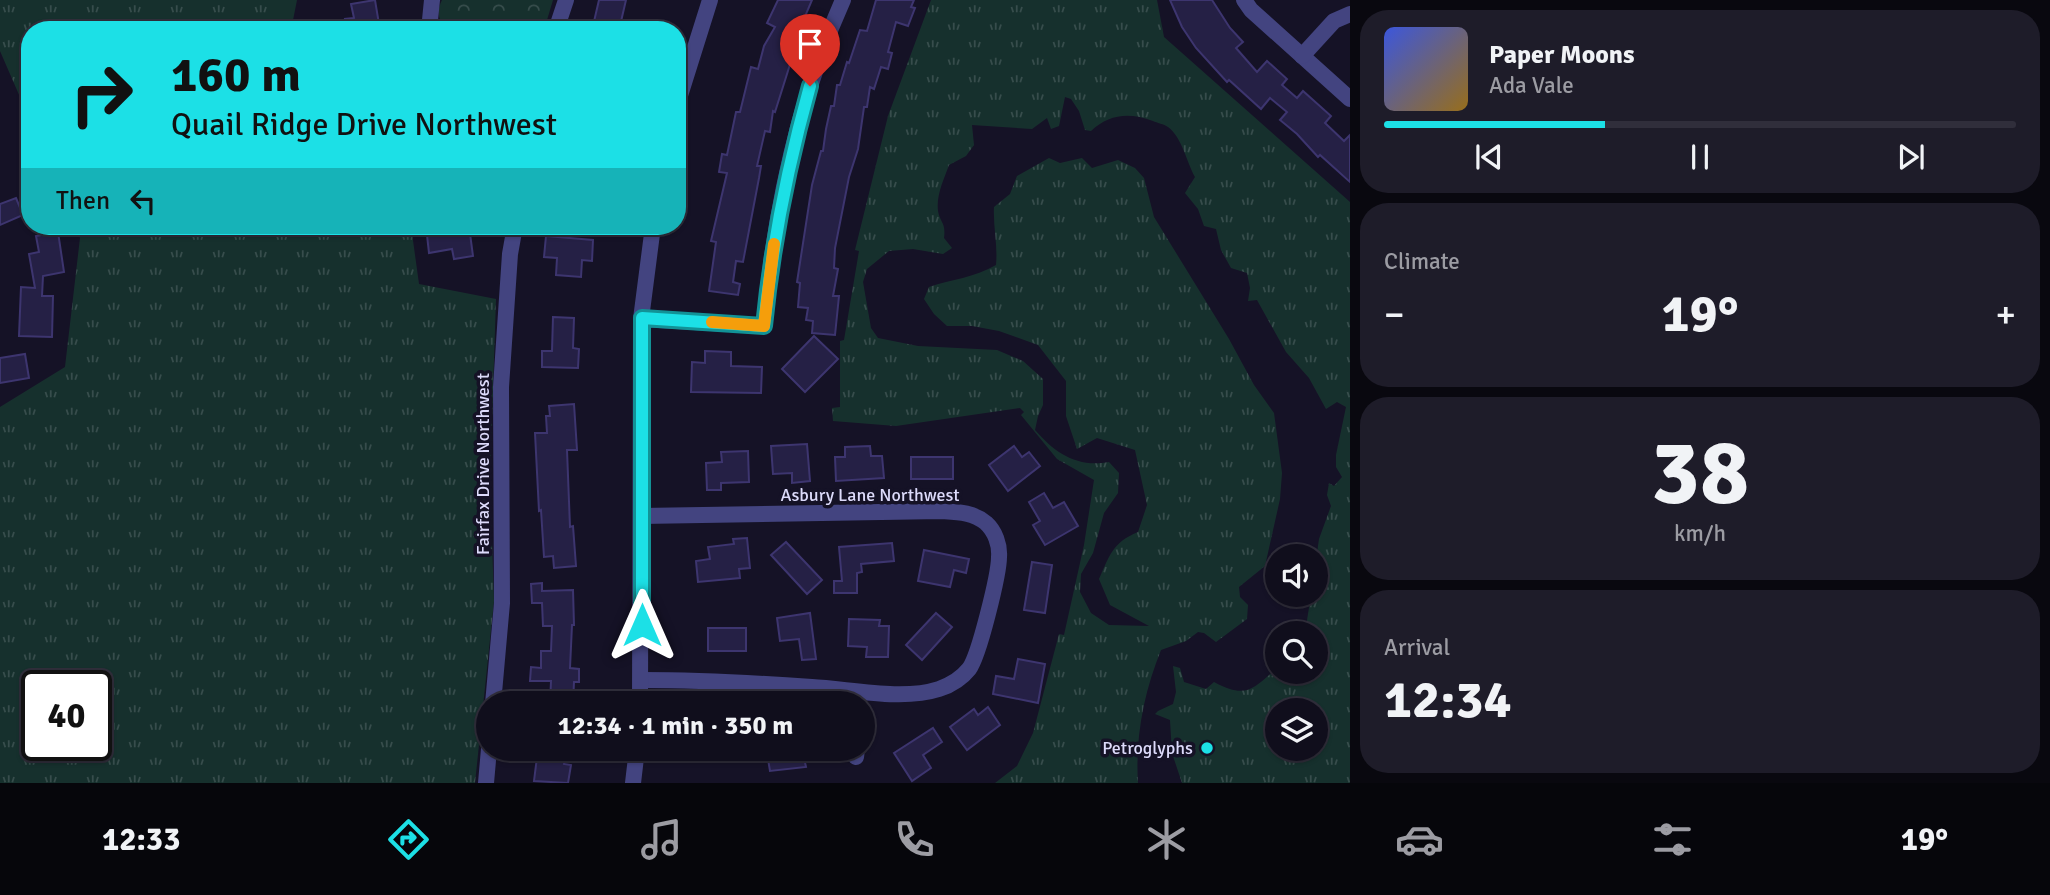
<!DOCTYPE html>
<meta charset="utf-8">
<style>
body{margin:0;font-family:Signika,sans-serif;background:#1e1c29;color:#f1f3f6;height:100vh;display:flex;flex-direction:column;font-size:26px;white-space:nowrap}
*{box-sizing:border-box;margin:0}
p{font-size:23px;color:#9c9ca3}
.icon{flex:none;width:38px;height:38px;fill:none;stroke:currentColor;stroke-width:2;stroke-linecap:round;stroke-linejoin:round}
.map{position:relative;flex:1;overflow:hidden}
.panel{display:flex;flex-direction:column;gap:10px;padding:10px;background:#09080f;width:700px}
.panel>*{flex:none}
.top-card{position:absolute;left:21px;top:21px;width:665px;height:214px;border-radius:28px;box-shadow:0 2px 5px #0004,0 0 0 2px #302e3b;background:#1ce0e6;color:#111;overflow:hidden}
.fabs{position:absolute;left:1265px;top:544px;display:grid;gap:14px}
.fabs a{display:grid;place-items:center;width:63px;height:63px;border-radius:50%;background:#100e1c;box-shadow:0 2px 5px #0004,0 0 0 2px #302e3b;font-size:35px}
.speed{position:absolute;left:21px;top:670px;display:flex;gap:14px;font-size:35px;font-weight:700;text-align:center}
.speed>*{display:grid;place-content:center;width:91px;height:91px;border-radius:50%;background:#100e1c;box-shadow:0 2px 5px #0004,0 0 0 2px #302e3b;line-height:1}
.speed .limit{border:4px solid #111;border-radius:10px;background:#fff;color:#111}
.pin{position:absolute;display:grid;place-items:center;width:60px;height:60px;color:#fff;margin:-72px -30px;border-radius:50% 50% 50% 0;rotate:-45deg;box-shadow:0 0 7px #0007}
.pin .icon{rotate:45deg}
.me{position:absolute;width:77px;margin:-38px;rotate:0deg;stroke-linejoin:round;filter:drop-shadow(0 0 5px #0008)}
.turn{display:flex;align-items:center;gap:24px;height:147px;padding:0 35px;font-size:32px}
.turn .icon{width:91px;height:91px;stroke-width:2.5}
.turn b{display:block;font-size:49px;line-height:60px}
.then{display:flex;align-items:center;height:66px;padding:0 35px;background:#0003;gap:14px;font-size:26px}
.big{font-size:52px;font-weight:700;line-height:1.1}
.panel .tile{flex:1;display:flex;flex-direction:column;justify-content:center;gap:10px;min-width:0;padding:0 24px;border-radius:28px;background:#1e1c29}
.panel .dial{align-items:center;gap:0}
.dial b{font-size:91px;line-height:1}
.song{display:flex;align-items:center;gap:21px}
.cover{width:84px;height:84px;border-radius:10px;background:linear-gradient(135deg,hsl(230 70% 55%),hsl(40 70% 35%))}
.played{height:7px;border-radius:4px;background:linear-gradient(90deg,#1ce0e6 35%,#302e3b 35%)}
.keys{display:flex;justify-content:space-around;direction:ltr}
.heat{display:flex;justify-content:space-between;align-items:center;font-size:38px;direction:ltr}
.trip{position:absolute;left:476px;top:691px;width:399px;height:70px;border-radius:35px;background:#100e1c;box-shadow:0 2px 5px #0004,0 0 0 2px #302e3b;font-weight:700;line-height:70px;text-align:center}
.dock{display:flex;height:112px;justify-content:space-around;align-items:center;background:#06060b;color:#9c9ca3}
.dock .icon{width:49px;height:49px}
.dock .on{color:#1ce0e6}
.dock b{font-size:32px;color:#f1f3f6}
main{display:flex;flex:1;min-height:0}
.map>svg:first-child{display:block}
</style>
<main>
<div class="map">
<svg width="1350" height="783" viewBox="0 0 1350 783">
<defs>
<pattern id="grass-tufts" width="24" height="20" patternUnits="userSpaceOnUse" patternTransform="scale(1.75)"><rect width="24" height="20" fill="#16302d"/><path d="M3 7l-1-3M5 7V3M7 7l1-3M15 17l-1-3M17 17v-4M19 17l1-3" fill="none" stroke="#374d4c"/></pattern>
<pattern id="park-crowns" width="20" height="18" patternUnits="userSpaceOnUse" patternTransform="scale(1.75)"><rect width="20" height="18" fill="#16302d"/><path d="M2 6a3 3 0 1 1 6 0M12 15a3 3 0 1 1 6 0" fill="none" stroke="#374d4c"/></pattern>
</defs>
<rect width="100%" height="100%" fill="#151226"/>
<g fill="url(#grass-tufts)" fill-rule="evenodd">
<path d="M0 0H297L291 30H30V120L0 51Z"/>
<path d="M931 0H1157L1164 37 1350 202V783H1182L1172 753 1170 720 1155 714 1158 711 1173 704 1176 692 1173 666 1180 668 1184 682 1206 689 1214 682C1246 699 1252 690 1277 668L1278 672H1316V634L1305 633 1311 595H1316V560L1319 539 1331 506 1327 495 1329 483 1334 486 1342 477 1336 467V455L1346 407 1337 402 1326 409 1309 378 1286 352 1257 300 1248 301 1250 288 1247 273 1231 268 1221 250 1216 229 1204 226 1198 209 1185 193 1195 177C1187 163 1182 137 1168 127 1164 124 1157 123 1153 121 1129 112 1109 114 1091 131L1085 130 1079 111 1071 99 1065 97 1059 126 1051 129 1047 118 1032 129 972 125 974 145 966 156 949 165C944 179 936 195 938 211 940 223 946 222 944 238L952 248 943 254 913 249 889 251 867 269 863 282 871 328 878 338 918 346 997 350 1023 361 1043 379V405L1038 416 1035 430C1055 453 1077 468 1109 462L1119 473 1118 493 1104 513 1093 553 1081 574 1080 592 1091 613 1109 625 1149 626 1110 605 1099 579C1110 555 1112 543 1138 532L1147 505 1135 450 1097 438 1077 449 1066 416V381L1038 345 999 331 972 326H947L934 314 924 299 929 287C952 279 974 278 996 265 998 246 993 227 994 207L1010 194 1017 176 1049 158 1060 163 1082 158 1092 168 1118 160 1135 168 1144 178 1154 217 1229 339 1254 385 1274 413 1282 473 1280 499 1265 566 1239 587 1240 597 1248 605 1247 619 1216 642 1204 633 1198 632 1186 641 1161 650C1144 692 1135 737 1138 783H995L1017 766 1033 733 1059 634 1064 635 1084 545 1094 480 1057 459 1021 415 1024 412 1020 408 896 426 833 421 832 408 840 407V341L844 340 859 251 855 250 888 116ZM1278 710H1316V749H1278Z"/>
<path d="M75 226H411L419 284 496 299 490 481 494 601 475 783H0V407L65 367 80 238ZM37 686H96V746H37Z"/>
</g>
<path fill="url(#park-crowns)" d="M442 0H553L544 30H449C438 22 436 12 442 0Z"/>
<g fill="#252045" stroke="#3d356f" stroke-width="2">
<path d="M375 0 380 30H347L345 19 354 18 351 4Z"/>
<path d="M599 0H626L619 30H592Z"/>
<path d="M778 0H812L789 54 793 55 775 112 773 111 770 132 765 131 757 166H761L759 178 743 262 736 261 733 282 740 284 738 295 709 291 716 242 711 241 727 173 719 172 722 154 727 155 736 112H740L751 67 758 69 764 46 775 27 767 23Z"/>
<path d="M876 0H914L911 7 915 8 908 26 896 22 888 52 892 53 888 69 881 67 874 89 870 87 867 107H864L858 149 849 177 835 248 834 268 838 269 833 296H839L835 335 812 333 813 321 806 320 808 308 798 307 800 283 797 282 812 185 821 151H823L826 129 831 106H834L837 85H840L847 62 849 63 860 30 867 31Z"/>
<path d="M1170 0H1212L1230 28 1243 42 1236 48 1257 72 1267 61 1287 79 1282 85 1297 98 1303 91 1331 116 1325 123 1344 141 1350 135V182L1320 155 1318 157 1297 134 1280 120 1287 112 1270 98 1261 109 1229 80 1227 82 1196 48 1182 27Z"/>
<path d="M16 198 23 215 0 225V204Z"/>
<path d="M426 226H469L473 256 454 259 452 249 429 253Z"/>
<path d="M58 232 64 272 43 276 42 296H53L52 337 19 336 21 287 35 288 29 254 39 252 36 236Z"/>
<path d="M546 236 593 240 592 261 582 260 581 277 556 275 557 258 544 257Z"/>
<path d="M553 317 574 318 573 348 579 349 578 368 542 367V351H552Z"/>
<path d="M814 336 838 359 805 392 782 369Z"/>
<path d="M705 351 731 352V366L762 367 761 393 691 392 692 362 705 363Z"/>
<path d="M25 354 29 378 0 383V358Z"/>
<path d="M574 404 577 450H567L570 527 573 526 576 566 554 568 553 556 544 557 541 510 539 511 535 433H547L546 416H550L549 406Z"/>
<path d="M807 444 810 481 792 483V473L773 474 771 446Z"/>
<path d="M870 446 871 456H882L884 478 836 481 835 457H845V447Z"/>
<path d="M1014 446 1022 457 1029 452 1040 466 1008 491 989 465Z"/>
<path d="M748 451 749 482 721 483V490H707L706 463 722 462 721 452Z"/>
<rect x="911" y="457" width="42" height="22"/>
<path d="M1044 493 1053 508 1064 502 1078 526 1045 545 1033 525 1040 521 1029 502Z"/>
<path d="M747 538 750 568 739 569 740 578 698 582 696 561 710 559 708 547 734 544 733 539Z"/>
<path d="M786 542 822 580 807 594 771 555Z"/>
<path d="M892 543 894 561 861 564 862 572 857 573V593H834V581H842L839 547Z"/>
<path d="M924 550 969 559 966 573 954 570 950 587 918 581Z"/>
<path d="M1032 562 1052 565 1045 613 1024 610Z"/>
<path d="M542 583V591L573 590 574 625H572L570 668 579 669V682H574L573 704H550L551 681H530L531 667 541 668V651H551L552 626H543L542 603H532L531 584Z"/>
<path d="M810 613 816 659 802 660 799 639 780 641 777 618Z"/>
<path d="M936 613 952 627 922 660 906 645Z"/>
<path d="M849 619 880 620 879 626H889L888 657H866L867 647 848 646Z"/>
<rect x="708" y="628" width="38" height="23"/>
<path d="M1018 659 1045 664 1038 703 993 694 996 676 1014 679Z"/>
<path d="M988 707 1000 725 967 750 950 727 974 709 978 715Z"/>
<path d="M933 728 942 742 923 755 931 768 912 781 894 753Z"/>
<path d="M538 749 566 752 564 764 571 765 568 783 534 781Z"/>
<path d="M789 749H824V754L804 758 806 767 770 771 767 753Z"/>
</g>
<g fill="none" stroke-linecap="round" stroke-linejoin="round">
<g stroke="#434480" stroke-width="16">
<path d="M432 0 430 20 435 30"/>
<path d="M1244 0 1251 10 1350 99"/>
<path d="M556 30 566 0"/>
<path d="M1302 56 1334 21 1350 14"/>
<path d="M677 105 710 0"/>
<path d="M641 319 764 326C774 214 797 102 843 0"/>
<path d="M641 516 941 511C957 512 973 512 986 523 995 531 1000 545 999 557 999 574 979 656 969 669 961 679 951 685 939 689 902 701 850 689 812 687 756 683 699 680 642 680"/>
<path d="M493 704 502 603 501 387 510 254 515 226"/>
<path d="M640 704 641 319 653 226"/>
<path d="M856 757 857 749"/>
<path d="M486 783 489 749"/>
<path d="M633 783 637 749"/>
</g>
</g>
<g fill="none" stroke-linecap="round" stroke-linejoin="round">
<g stroke="#129296" stroke-width="18">
<path id="route" d="M642 625V318L764 326C772 244 788 165 810 86"/>
</g>
<use href="#route" stroke="#1ce0e6" stroke-width="12"/>
<path stroke="#f59e0b" stroke-width="12" d="M712 322 764 326 774 244"/>
</g>
<circle fill="#1ce0e6" stroke="#151226" stroke-width="2.5" cx="1207" cy="748" r="7"/>
<g text-anchor="middle" stroke-width="7" stroke-linejoin="round" paint-order="stroke">
<g font-size="18" fill="#dddbfb" stroke="#151226">
<text transform="translate(483 464) rotate(-90)" y="6">Fairfax Drive Northwest</text>
<text x="870" y="501">Asbury Lane Northwest</text>
</g>
<g font-size="18" fill="#dddbfb" stroke="#151226" text-anchor="end">
<text x="1193" y="754">Petroglyphs</text>
</g>
</g>
</svg>
<div class="fabs">
<a><svg class="icon" aria-label="sound" viewBox="0 0 24 24"><path d="M4 9h4l5-4v14l-5-4H4zM17 9q2 3 0 6"/></svg></a>
<a><svg class="icon" aria-label="search" viewBox="0 0 24 24"><circle cx="10" cy="10" r="6"/><path d="M15 15l6 6"/></svg></a>
<a><svg class="icon" aria-label="layers" viewBox="0 0 24 24"><path d="M12 4l9 5-9 5-9-5zM3 14l9 5 9-5"/></svg></a>
</div>
<div class="speed"><div class="limit">40</div></div>
<div class="pin" style="left:810px;top:86px;background:#d93025"><svg class="icon" aria-label="arrive" viewBox="0 0 24 24"><path d="M6 21V4h12l-3 4 3 4H6"/></svg></div>
<svg class="me" style="left:642px;top:625px" viewBox="-20 -20 40 40"><path d="M0-17L14 15 0 8-14 15z" fill="#1ce0e6" stroke="#fff" stroke-width="4"/></svg>
<div class="trip">12:34 · 1 min · 350 m</div>
<div class="top-card">
<div class="turn"><svg class="icon" aria-label="right" viewBox="0 0 24 24"><path d="M7 20v-9h11M14 6l5 5-5 5"/></svg><div><b>160 m</b>Quail Ridge Drive Northwest</div></div>
<div class="then">Then<svg class="icon" aria-label="left" viewBox="0 0 24 24"><path d="M17 20v-9H6M10 6l-5 5 5 5"/></svg></div>
</div>
</div>
<section class="panel">
<div class="tile">
<div class="song"><i class="cover"></i><div><b>Paper Moons</b><p>Ada Vale</p></div></div>
<div class="played"></div>
<div class="keys"><svg class="icon" aria-label="previous" viewBox="0 0 24 24"><path d="M18 5L8 12l10 7zM5 5v14"/></svg><svg class="icon" aria-label="pause" viewBox="0 0 24 24"><path d="M8 5v14M16 5v14"/></svg><svg class="icon" aria-label="next" viewBox="0 0 24 24"><path d="M6 5l10 7-10 7zM19 5v14"/></svg></div>
</div>
<div class="tile"><p>Climate</p>
<div class="heat"><a>−</a><b class="big">19°</b><a>+</a></div>
</div>
<div class="tile dial"><b>38</b><p>km/h</p></div>
<div class="tile"><p>Arrival</p><b class="big">12:34</b></div>
</section>
</main>
<nav class="dock">
<b>12:33</b>
<svg class="icon on" aria-label="directions" viewBox="0 0 24 24"><path d="M12 3l9 9-9 9-9-9zM9 14v-3h6M13 9l2 2-2 2"/></svg>
<svg class="icon" aria-label="music" viewBox="0 0 24 24"><path d="M9 18V5l10-2v13"/><circle cx="6" cy="18" r="3"/><circle cx="16" cy="16" r="3"/></svg>
<svg class="icon" aria-label="phone" viewBox="0 0 24 24"><path d="M5 4h4l2 5-3 2q2 4 5 5l2-3 5 2v4C11 20 4 13 5 4z"/></svg>
<svg class="icon" aria-label="climate" viewBox="0 0 24 24"><path d="M12 3v18M4 7l16 10M4 17L20 7"/></svg>
<svg class="icon" aria-label="car" viewBox="0 0 24 24"><path d="M5 17H2v-5l4-1 3-4h7l3 4 3 1v5h-3M9 17h6M6 11h13"/><circle cx="7" cy="17" r="2"/><circle cx="17" cy="17" r="2"/></svg>
<svg class="icon" aria-label="filters" viewBox="0 0 24 24"><path d="M4 7h16M4 17h16"/><circle cx="9" cy="7" r="2"/><circle cx="15" cy="17" r="2"/></svg>
<b>19°</b>
</nav>
